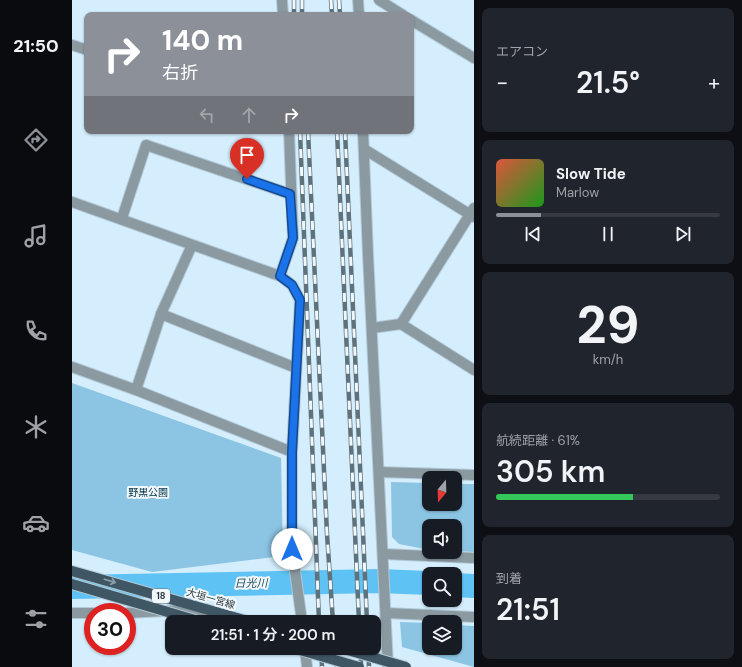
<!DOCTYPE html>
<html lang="ja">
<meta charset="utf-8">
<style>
body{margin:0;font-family:"DM Sans","Noto Sans JP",sans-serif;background:#20242c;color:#f1f3f6;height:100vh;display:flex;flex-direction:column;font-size:15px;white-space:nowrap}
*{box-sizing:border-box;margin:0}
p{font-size:13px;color:#9ea1a6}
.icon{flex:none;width:22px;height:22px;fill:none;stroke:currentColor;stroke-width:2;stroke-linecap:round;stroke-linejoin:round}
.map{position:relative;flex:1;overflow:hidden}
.sheet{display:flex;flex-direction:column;gap:8px;padding:8px;background:#0d0f14;width:268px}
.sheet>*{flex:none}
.banner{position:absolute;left:12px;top:12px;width:330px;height:122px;border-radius:8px;box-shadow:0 1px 3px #0004;background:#8c9099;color:#fff;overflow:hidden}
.needle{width:26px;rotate:199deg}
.tools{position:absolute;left:350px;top:471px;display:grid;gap:8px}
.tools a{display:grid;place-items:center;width:40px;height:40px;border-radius:8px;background:#171b24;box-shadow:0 1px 3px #0004;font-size:20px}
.speed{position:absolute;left:12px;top:603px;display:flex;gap:8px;font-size:20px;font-weight:700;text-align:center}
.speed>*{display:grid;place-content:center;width:52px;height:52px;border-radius:50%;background:#171b24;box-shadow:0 1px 3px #0004;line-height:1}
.speed .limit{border:6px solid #d22;background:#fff;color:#111}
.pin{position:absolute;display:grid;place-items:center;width:34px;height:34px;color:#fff;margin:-41px -17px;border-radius:50% 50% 50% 0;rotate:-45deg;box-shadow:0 0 4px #0007}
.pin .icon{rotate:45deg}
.me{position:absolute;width:44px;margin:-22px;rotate:0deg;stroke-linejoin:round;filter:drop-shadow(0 0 3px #0008)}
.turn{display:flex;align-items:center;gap:14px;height:84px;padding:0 12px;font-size:18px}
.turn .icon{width:52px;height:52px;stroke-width:2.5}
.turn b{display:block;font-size:28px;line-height:34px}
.lanes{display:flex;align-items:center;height:38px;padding:0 12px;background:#0003;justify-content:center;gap:20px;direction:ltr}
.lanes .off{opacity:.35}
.big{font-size:30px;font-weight:600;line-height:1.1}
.sheet .card{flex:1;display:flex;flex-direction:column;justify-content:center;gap:6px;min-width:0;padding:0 14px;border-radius:8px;background:#20242c}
.sheet .dial{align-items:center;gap:0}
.dial b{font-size:52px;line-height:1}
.song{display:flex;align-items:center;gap:12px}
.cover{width:48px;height:48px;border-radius:6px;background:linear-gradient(135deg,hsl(10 70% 55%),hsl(120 70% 35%))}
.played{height:4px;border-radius:2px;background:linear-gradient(90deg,#8c9099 20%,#363941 20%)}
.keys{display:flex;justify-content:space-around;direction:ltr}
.heat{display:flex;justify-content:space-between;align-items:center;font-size:22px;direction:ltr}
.charge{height:6px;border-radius:3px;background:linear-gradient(90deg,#34c759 61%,#363941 0)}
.trip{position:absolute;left:93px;top:615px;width:216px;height:40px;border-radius:8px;background:#171b24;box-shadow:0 1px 3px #0004;font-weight:600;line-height:40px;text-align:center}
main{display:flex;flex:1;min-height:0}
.menu{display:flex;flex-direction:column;width:72px;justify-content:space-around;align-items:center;background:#090b0e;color:#9ea1a6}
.menu .icon{width:28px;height:28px}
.menu .current{color:#8c9099}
.menu b{font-size:18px;color:#f1f3f6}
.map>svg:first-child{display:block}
</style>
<main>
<nav class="menu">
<b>21:50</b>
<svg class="icon current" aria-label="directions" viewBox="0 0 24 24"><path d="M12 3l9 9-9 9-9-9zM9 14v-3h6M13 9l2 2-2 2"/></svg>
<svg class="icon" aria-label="music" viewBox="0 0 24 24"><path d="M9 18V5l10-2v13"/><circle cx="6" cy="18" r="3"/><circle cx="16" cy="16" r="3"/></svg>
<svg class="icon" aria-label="phone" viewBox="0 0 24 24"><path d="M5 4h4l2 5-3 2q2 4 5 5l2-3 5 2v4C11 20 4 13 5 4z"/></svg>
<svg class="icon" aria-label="climate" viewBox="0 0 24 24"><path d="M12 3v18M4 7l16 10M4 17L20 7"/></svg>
<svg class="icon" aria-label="car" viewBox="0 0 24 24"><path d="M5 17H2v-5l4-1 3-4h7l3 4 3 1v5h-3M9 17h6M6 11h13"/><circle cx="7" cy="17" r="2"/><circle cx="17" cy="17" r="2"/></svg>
<svg class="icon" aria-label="filters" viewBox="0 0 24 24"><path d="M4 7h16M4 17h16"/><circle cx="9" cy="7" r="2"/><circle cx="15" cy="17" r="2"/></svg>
</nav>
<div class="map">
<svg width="402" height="667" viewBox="0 0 402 667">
<rect width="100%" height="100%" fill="#d4eefd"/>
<g fill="#8cc5e4">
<path d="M0 383 209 458 211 556 80 572 0 550Z"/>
<path d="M319 482 357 483V504H383V484H402V552L383 551V526H357V550L327 544 320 537Z"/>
<path d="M328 622 357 623V648H383V625L402 626V667L330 647Z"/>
</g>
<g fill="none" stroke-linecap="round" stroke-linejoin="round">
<g stroke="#5ec2f4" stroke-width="24">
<path d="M383 585 402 586"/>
<path d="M0 587 307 581 357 583"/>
</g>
<g stroke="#b2c9d7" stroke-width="12">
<g id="minor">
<path d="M210 0 211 15"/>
<path d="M286 0 287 15"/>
<path d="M307 0 331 15"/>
<path d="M339 20 402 58"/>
<path d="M0 45 15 50"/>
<path d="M217 131 221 238 208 276 220 285 228 300 220 452V549L230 622"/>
<path d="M291 131 296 255 316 667"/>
<path d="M292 149 402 217"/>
<path d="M0 202 208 276"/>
<path d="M50 218 74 145 218 194"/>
<path d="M89 314 224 368"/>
<path d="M329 324 402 208"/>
<path d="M300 328 329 324 402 370"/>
<path d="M0 367 64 390 220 452"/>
<path d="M64 390 89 314 120 245"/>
<path d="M307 472 402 475"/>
<path d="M311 554 402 558"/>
<path d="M0 613H21"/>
<path d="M55 613 111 610 122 612 157 622"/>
<path d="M314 613 402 617"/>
<path d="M233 648 235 667"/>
</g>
</g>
<g stroke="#b2c9d7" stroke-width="12">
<path id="major" d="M0 571 179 622"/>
</g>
<use href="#minor" stroke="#8b99a1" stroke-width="10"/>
<use href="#major" stroke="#3f5765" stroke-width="10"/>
<g stroke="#5f717a" stroke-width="4.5">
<g id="rail">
<path d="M222 0V15"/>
<path d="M230 0V15"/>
<path d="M259 0 260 15"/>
<path d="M267 0 268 15"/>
<path d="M228 131 247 622"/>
<path d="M236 131 255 534 261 622"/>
<path d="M265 131 287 622"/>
<path d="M273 131 295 622"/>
<path d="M249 648 250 667"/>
<path d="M263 648 265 667"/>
<path d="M289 648V667"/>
<path d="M296 648 297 667"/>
</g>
</g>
<use href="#rail" stroke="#f1f8fb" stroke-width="3" stroke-dasharray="9" stroke-linecap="butt"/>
<g stroke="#b2c9d7" stroke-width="12" stroke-linecap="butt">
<g id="major-bridge">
<path d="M0 584 130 622"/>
<path d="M221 648 287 667"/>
<path d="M269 648 334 667"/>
</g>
</g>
<use href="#major-bridge" stroke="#3f5765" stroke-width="10"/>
</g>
<defs><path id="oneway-shaft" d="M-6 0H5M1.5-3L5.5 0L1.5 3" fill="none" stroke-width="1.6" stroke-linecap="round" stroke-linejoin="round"/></defs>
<use stroke="#8f9fa8" href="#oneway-shaft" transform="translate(38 581) rotate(16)"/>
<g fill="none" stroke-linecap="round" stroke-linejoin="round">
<g stroke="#114b97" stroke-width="10">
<path id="route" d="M175 179 218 194 221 238 208 276 220 285 228 300 220 452V549"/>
</g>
<use href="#route" stroke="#1a73e8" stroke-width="7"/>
</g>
<g text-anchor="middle" stroke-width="4" stroke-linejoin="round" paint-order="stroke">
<rect fill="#f1f8fb" stroke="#657076" stroke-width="1" x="80" y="589" width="18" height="14" rx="3"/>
<g font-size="9" font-weight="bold" fill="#29363d">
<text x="89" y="599">18</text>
</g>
<g font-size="10" fill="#013044" stroke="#f1f8fb">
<text x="76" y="496">野黒公園</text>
</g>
<g font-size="10" fill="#29363d" stroke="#f1f8fb">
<text transform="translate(139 598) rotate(16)" y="4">大垣一宮線</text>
</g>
<g font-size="11" font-style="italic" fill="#1d475c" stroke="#f1f8fb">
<text transform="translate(179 583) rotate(-1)" y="4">日光川</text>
</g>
</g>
</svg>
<div class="tools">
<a><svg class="needle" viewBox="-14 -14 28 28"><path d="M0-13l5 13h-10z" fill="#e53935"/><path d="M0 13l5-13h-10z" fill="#9ea1a6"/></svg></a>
<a><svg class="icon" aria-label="sound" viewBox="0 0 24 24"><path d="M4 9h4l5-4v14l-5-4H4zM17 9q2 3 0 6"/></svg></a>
<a><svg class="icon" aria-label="search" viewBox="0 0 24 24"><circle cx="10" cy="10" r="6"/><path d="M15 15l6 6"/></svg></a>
<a><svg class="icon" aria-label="layers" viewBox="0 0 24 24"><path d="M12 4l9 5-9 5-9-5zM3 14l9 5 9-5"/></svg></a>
</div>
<div class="speed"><div class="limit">30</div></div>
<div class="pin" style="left:175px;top:179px;background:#d93025"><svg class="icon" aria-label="arrive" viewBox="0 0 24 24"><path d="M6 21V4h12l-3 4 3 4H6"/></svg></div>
<svg class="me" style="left:220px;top:549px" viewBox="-20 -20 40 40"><circle r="19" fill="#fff"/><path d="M0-13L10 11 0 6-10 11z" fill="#1a73e8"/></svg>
<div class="trip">21:51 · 1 分 · 200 m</div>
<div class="banner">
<div class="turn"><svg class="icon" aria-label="right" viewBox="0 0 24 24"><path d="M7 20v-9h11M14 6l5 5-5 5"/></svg><div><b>140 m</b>右折</div></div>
<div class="lanes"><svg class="icon off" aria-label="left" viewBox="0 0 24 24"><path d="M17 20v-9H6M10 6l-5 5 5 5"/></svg><svg class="icon off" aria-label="ahead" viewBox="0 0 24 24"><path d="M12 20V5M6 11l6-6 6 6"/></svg><svg class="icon" aria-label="right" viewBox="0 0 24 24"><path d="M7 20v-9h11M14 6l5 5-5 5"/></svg></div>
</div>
</div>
<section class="sheet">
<div class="card"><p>エアコン</p>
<div class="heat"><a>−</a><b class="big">21.5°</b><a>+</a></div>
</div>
<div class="card">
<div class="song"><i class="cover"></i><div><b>Slow Tide</b><p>Marlow</p></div></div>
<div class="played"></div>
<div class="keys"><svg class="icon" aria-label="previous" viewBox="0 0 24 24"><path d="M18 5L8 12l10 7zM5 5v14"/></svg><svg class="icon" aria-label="pause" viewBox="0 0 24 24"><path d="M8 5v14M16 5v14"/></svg><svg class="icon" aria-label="next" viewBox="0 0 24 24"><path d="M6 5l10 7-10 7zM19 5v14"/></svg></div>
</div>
<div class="card dial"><b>29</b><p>km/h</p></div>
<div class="card"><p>航続距離 · 61%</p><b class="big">305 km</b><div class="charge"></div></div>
<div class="card"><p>到着</p><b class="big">21:51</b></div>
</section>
</main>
